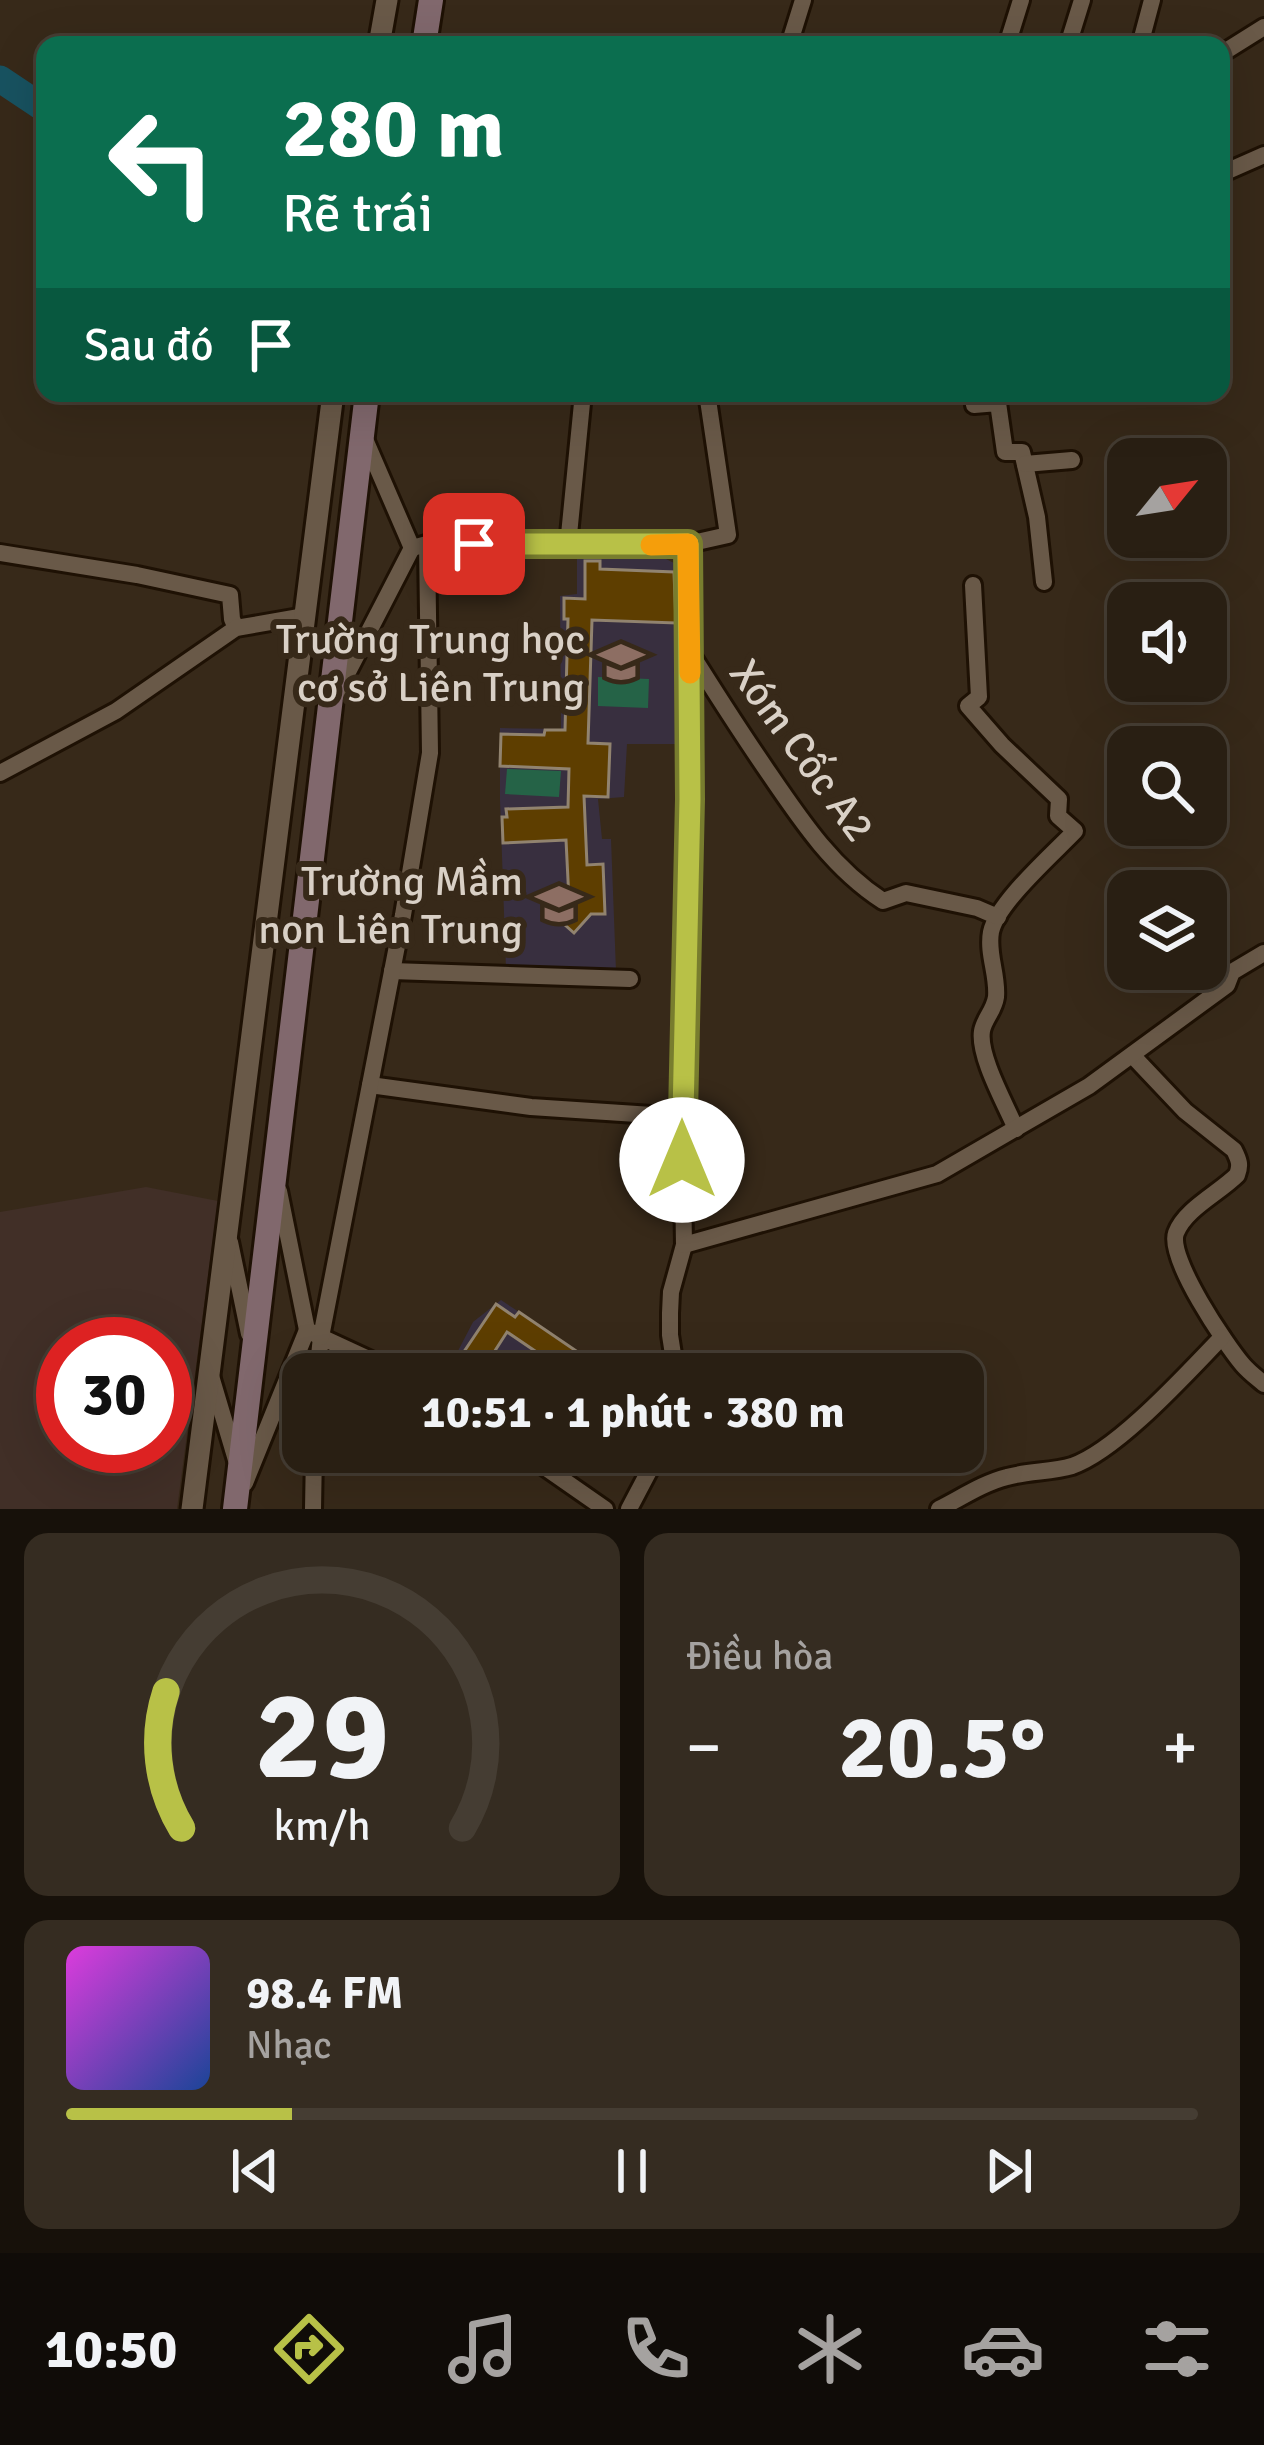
<!DOCTYPE html>
<html lang="vi">
<meta charset="utf-8">
<style>
body{margin:0;font-family:Signika,sans-serif;background:#352c21;color:#f1f3f6;height:100vh;display:flex;flex-direction:column;font-size:45px;white-space:nowrap}
*{box-sizing:border-box;margin:0}
p{font-size:39px;color:#a5a2a0}
.icon{flex:none;width:66px;height:66px;fill:none;stroke:currentColor;stroke-width:2;stroke-linecap:round;stroke-linejoin:round}
.map{position:relative;height:1509px;overflow:hidden}
.sheet{display:flex;flex-direction:column;gap:24px;padding:24px;background:#17110a;flex:1}
.sheet>*{flex:none}
.hud{position:absolute;left:36px;top:36px;width:1194px;height:366px;border-radius:24px;box-shadow:0 12px 48px #0002,0 0 0 3px #453d33;background:#0b6e4f;color:#fff;overflow:hidden}
.needle{width:78px;rotate:60deg}
.fabs{position:absolute;left:1107px;top:438px;display:grid;gap:24px}
.fabs a{display:grid;place-items:center;width:120px;height:120px;border-radius:24px;background:#291f13;box-shadow:0 12px 48px #0002,0 0 0 3px #453d33;font-size:60px}
.speed{position:absolute;left:36px;top:1317px;display:flex;gap:24px;font-size:60px;font-weight:700;text-align:center}
.speed>*{display:grid;place-content:center;width:156px;height:156px;border-radius:50%;background:#291f13;box-shadow:0 12px 48px #0002,0 0 0 3px #453d33;line-height:1}
.speed .limit{border:18px solid #d22;background:#fff;color:#111}
.pin{position:absolute;display:grid;place-items:center;width:102px;height:102px;color:#fff;margin:-51px;border-radius:24px;box-shadow:0 6px 18px #0006}
.me{position:absolute;width:132px;margin:-66px;rotate:0deg;stroke-linejoin:round;filter:drop-shadow(0 0 9px #0008)}
.turn{display:flex;align-items:center;gap:42px;height:252px;padding:0 48px;font-size:54px}
.turn .icon{width:156px;height:156px;stroke-width:2.5}
.turn b{display:block;font-size:84px;line-height:102px}
.then{display:flex;align-items:center;height:114px;padding:0 48px;background:#0003;gap:24px;font-size:45px}
.big{font-size:90px;font-weight:700;line-height:1.1}
.sheet .card{flex:1;display:flex;flex-direction:column;justify-content:center;gap:18px;min-width:0;padding:0 42px;border-radius:24px;background:#352c21}
.sheet .dial{align-items:center;gap:0}
.dial svg{height:312px;overflow:visible;fill:none;stroke:#453d33;stroke-width:7;stroke-linecap:round;text-anchor:middle}
.dial text{fill:#f1f3f6;stroke:none}
.song{display:flex;align-items:center;gap:36px}
.cover{width:144px;height:144px;border-radius:18px;background:linear-gradient(135deg,hsl(300 70% 55%),hsl(220 70% 35%))}
.played{height:12px;border-radius:6px;background:linear-gradient(90deg,#b8c147 20%,#453d33 20%)}
.keys{display:flex;justify-content:space-around;direction:ltr}
.heat{display:flex;justify-content:space-between;align-items:center;font-size:66px;direction:ltr}
.sheet .tiles{flex:1;display:grid;gap:24px;grid-template-columns:1fr 1fr}
.card:last-child{grid-column:span 2}
.trip{position:absolute;left:282px;top:1353px;width:702px;height:120px;border-radius:24px;background:#291f13;box-shadow:0 12px 48px #0002,0 0 0 3px #453d33;font-weight:700;line-height:120px;text-align:center}
.menu{display:flex;height:192px;justify-content:space-around;align-items:center;background:#100c08;color:#a5a2a0}
.menu .icon{width:84px;height:84px}
.menu .current{color:#b8c147}
.menu b{font-size:54px;color:#f1f3f6}
.map>svg:first-child{display:block}
</style>
<div class="map">
<svg width="1264" height="1509" viewBox="0 0 1264 1509">
<rect width="100%" height="100%" fill="#372919"/>
<path fill="#412f27" fill-rule="evenodd" d="M146 1187 218 1201 177 1509H0V1212ZM63 1344H165V1446H63Z"/>
<g fill="#382f3f">
<path d="M658 555 674 563 683 577 678 744H627L624 797 598 799 602 839H611L616 971 506 969 500 800V728L561 729 560 596 577 594V556Z"/>
<path d="M501 1300 519 1312 610 1374H446L473 1322Z"/>
</g>
<g fill="#256347">
<path d="M598 677 649 679 648 708 598 706Z"/>
<path d="M507 769 561 771 559 797 505 794Z"/>
</g>
<g fill="none" stroke-linecap="round" stroke-linejoin="round">
<path stroke="#185260" stroke-width="27" d="M0 79 45 109"/>
</g>
<g fill="#5e3e00" stroke="#91836f" stroke-width="3">
<path d="M585 561H600V569L674 572 676 623 592 620 588 743 610 744 608 797 584 796 587 865 603 864 605 914H591L574 933 565 925 570 920 566 840 503 843 502 817H507L506 809 568 807 569 769 500 766 501 734 544 735 545 730H565L568 619H564V598L585 599Z"/>
<path d="M496 1304 515 1317 519 1312 610 1374H569L507 1332 480 1374H449Z"/>
</g>
<g fill="none" stroke-linecap="round" stroke-linejoin="round">
<g stroke="#1e1104" stroke-width="22">
<g id="minor">
<path d="M789 45 803 0"/>
<path d="M1007 45 1021 0"/>
<path d="M1068 45 1082 0"/>
<path d="M1140 45 1152 0"/>
<path d="M1221 54 1264 27"/>
<path d="M1221 174 1264 155"/>
<path d="M974 405 998 403 1005 452H1022L1037 517 1044 582"/>
<path d="M1025 464 1072 460"/>
<path d="M688 544 728 535 707 393"/>
<path d="M568 545 583 393"/>
<path d="M412 548 427 544H688L690 799 682 1117 684 1245 671 1292 670 1313V1335L676 1374"/>
<path d="M0 553 137 575 230 595 232 619 236 628"/>
<path d="M973 585 979 697 968 706 1002 745 1059 799 1058 816 1075 831C1054 853 997 903 991 932 987 954 998 975 996 997 994 1011 984 1019 982 1031 978 1056 1006 1105 1016 1129"/>
<path d="M690 652C715 692 740 731 766 769 800 819 832 868 883 901L906 893 977 908 998 917"/>
<path d="M336 695 412 548 364 437"/>
<path d="M0 773 116 711 236 628 305 616"/>
<path d="M392 971 630 979"/>
<path d="M1132 1055 1185 1111 1234 1150C1239 1160 1241 1165 1237 1175 1219 1193 1185 1209 1176 1233 1167 1258 1226 1345 1243 1365 1249 1372 1257 1378 1264 1384"/>
<path d="M370 1085 531 1107 682 1117"/>
<path d="M279 1191 307 1330"/>
<path d="M230 1242 249 1334"/>
<path d="M684 1245 937 1174 1089 1086 1227 985 1232 972 1264 953"/>
<path d="M317 1374 321 1337 401 1374"/>
<path d="M211 1376 236 1460"/>
<path d="M523 1452 605 1509"/>
<path d="M245 1483 307 1330 321 1337 403 915 430 753 427 544"/>
<path d="M313 1509 314 1452"/>
<path d="M629 1509 659 1452"/>
<path d="M939 1509C961 1498 983 1483 1007 1477 1028 1471 1052 1472 1072 1466 1118 1450 1187 1373 1222 1337"/>
</g>
</g>
<g stroke="#1e1104" stroke-width="27">
<g id="tertiary">
<path d="M379 45 387 0"/>
<path d="M192 1509 333 393"/>
</g>
</g>
<g stroke="#1e1104" stroke-width="30">
<g id="secondary">
<path d="M424 45 431 0"/>
<path d="M235 1509 367 393"/>
</g>
</g>
<use href="#minor" stroke="#695948" stroke-width="16"/>
<use href="#tertiary" stroke="#695948" stroke-width="21"/>
<use href="#secondary" stroke="#81686d" stroke-width="24"/>
</g>
<g fill="none" stroke-linecap="round" stroke-linejoin="round">
<g stroke="#787d2e" stroke-width="30">
<path id="route" d="M474 544H688L690 799 682 1160"/>
</g>
<use href="#route" stroke="#b8c147" stroke-width="21"/>
<path stroke="#f59e0b" stroke-width="21" d="M651 545 688 544 690 673"/>
</g>
<defs>
<g id="school-bare" transform="scale(3.6)"><path d="M0-5L7-2L0 1L-7-2ZM-4 1L0 2.5L4 1V4Q0 6-4 4Z" fill="#8d6e63" stroke="#372919" stroke-width="2.5" paint-order="stroke"/></g>
</defs>
<g fill-rule="evenodd">
<use href="#school-bare" x="621" y="662"/>
<use href="#school-bare" x="559" y="904"/>
</g>
<g text-anchor="middle" stroke-width="12" stroke-linejoin="round" paint-order="stroke">
<g font-size="42" fill="#d9d0c6" stroke="#372919" text-anchor="end">
<text x="585" y="653">Trường Trung học<tspan x="585" dy="48">cơ sở Liên Trung</tspan></text>
<text x="523" y="895">Trường Mầm<tspan x="523" dy="48">non Liên Trung</tspan></text>
</g>
<g font-size="42" fill="#d9d0c6" stroke="#372919">
<text transform="translate(803 750) rotate(54)" y="15">Xóm Cốc A2</text>
</g>
</g>
</svg>
<div class="fabs">
<a><svg class="needle" viewBox="-14 -14 28 28"><path d="M0-13l5 13h-10z" fill="#e53935"/><path d="M0 13l5-13h-10z" fill="#a5a2a0"/></svg></a>
<a><svg class="icon" aria-label="sound" viewBox="0 0 24 24"><path d="M4 9h4l5-4v14l-5-4H4zM17 9q2 3 0 6"/></svg></a>
<a><svg class="icon" aria-label="search" viewBox="0 0 24 24"><circle cx="10" cy="10" r="6"/><path d="M15 15l6 6"/></svg></a>
<a><svg class="icon" aria-label="layers" viewBox="0 0 24 24"><path d="M12 4l9 5-9 5-9-5zM3 14l9 5 9-5"/></svg></a>
</div>
<div class="speed"><div class="limit">30</div></div>
<div class="pin" style="left:474px;top:544px;background:#d93025"><svg class="icon" aria-label="arrive" viewBox="0 0 24 24"><path d="M6 21V4h12l-3 4 3 4H6"/></svg></div>
<svg class="me" style="left:682px;top:1160px" viewBox="-20 -20 40 40"><circle r="19" fill="#fff"/><path d="M0-13L10 11 0 6-10 11z" fill="#b8c147"/></svg>
<div class="trip">10:51 · 1 phút · 380 m</div>
<div class="hud">
<div class="turn"><svg class="icon" aria-label="left" viewBox="0 0 24 24"><path d="M17 20v-9H6M10 6l-5 5 5 5"/></svg><div><b>280 m</b>Rẽ trái</div></div>
<div class="then">Sau đó<svg class="icon" aria-label="arrive" viewBox="0 0 24 24"><path d="M6 21V4h12l-3 4 3 4H6"/></svg></div>
</div>
</div>
<section class="sheet">
<div class="tiles">
<div class="card dial"><svg viewBox="0 0 100 80">
<path d="M14 69A42 42 0 1 1 86 69"/>
<path d="M14 69A42 42 0 0 1 10 34" stroke="#b8c147"/>
<text x="50" y="56" font-size="32" font-weight="700">29</text>
<text x="50" y="72" font-size="11">km/h</text>
</svg></div>
<div class="card"><p>Điều hòa</p>
<div class="heat"><a>−</a><b class="big">20.5°</b><a>+</a></div>
</div>
<div class="card">
<div class="song"><i class="cover"></i><div><b>98.4 FM</b><p>Nhạc</p></div></div>
<div class="played"></div>
<div class="keys"><svg class="icon" aria-label="previous" viewBox="0 0 24 24"><path d="M18 5L8 12l10 7zM5 5v14"/></svg><svg class="icon" aria-label="pause" viewBox="0 0 24 24"><path d="M8 5v14M16 5v14"/></svg><svg class="icon" aria-label="next" viewBox="0 0 24 24"><path d="M6 5l10 7-10 7zM19 5v14"/></svg></div>
</div>
</div>
</section>
<nav class="menu">
<b>10:50</b>
<svg class="icon current" aria-label="directions" viewBox="0 0 24 24"><path d="M12 3l9 9-9 9-9-9zM9 14v-3h6M13 9l2 2-2 2"/></svg>
<svg class="icon" aria-label="music" viewBox="0 0 24 24"><path d="M9 18V5l10-2v13"/><circle cx="6" cy="18" r="3"/><circle cx="16" cy="16" r="3"/></svg>
<svg class="icon" aria-label="phone" viewBox="0 0 24 24"><path d="M5 4h4l2 5-3 2q2 4 5 5l2-3 5 2v4C11 20 4 13 5 4z"/></svg>
<svg class="icon" aria-label="climate" viewBox="0 0 24 24"><path d="M12 3v18M4 7l16 10M4 17L20 7"/></svg>
<svg class="icon" aria-label="car" viewBox="0 0 24 24"><path d="M5 17H2v-5l4-1 3-4h7l3 4 3 1v5h-3M9 17h6M6 11h13"/><circle cx="7" cy="17" r="2"/><circle cx="17" cy="17" r="2"/></svg>
<svg class="icon" aria-label="filters" viewBox="0 0 24 24"><path d="M4 7h16M4 17h16"/><circle cx="9" cy="7" r="2"/><circle cx="15" cy="17" r="2"/></svg>
</nav>
